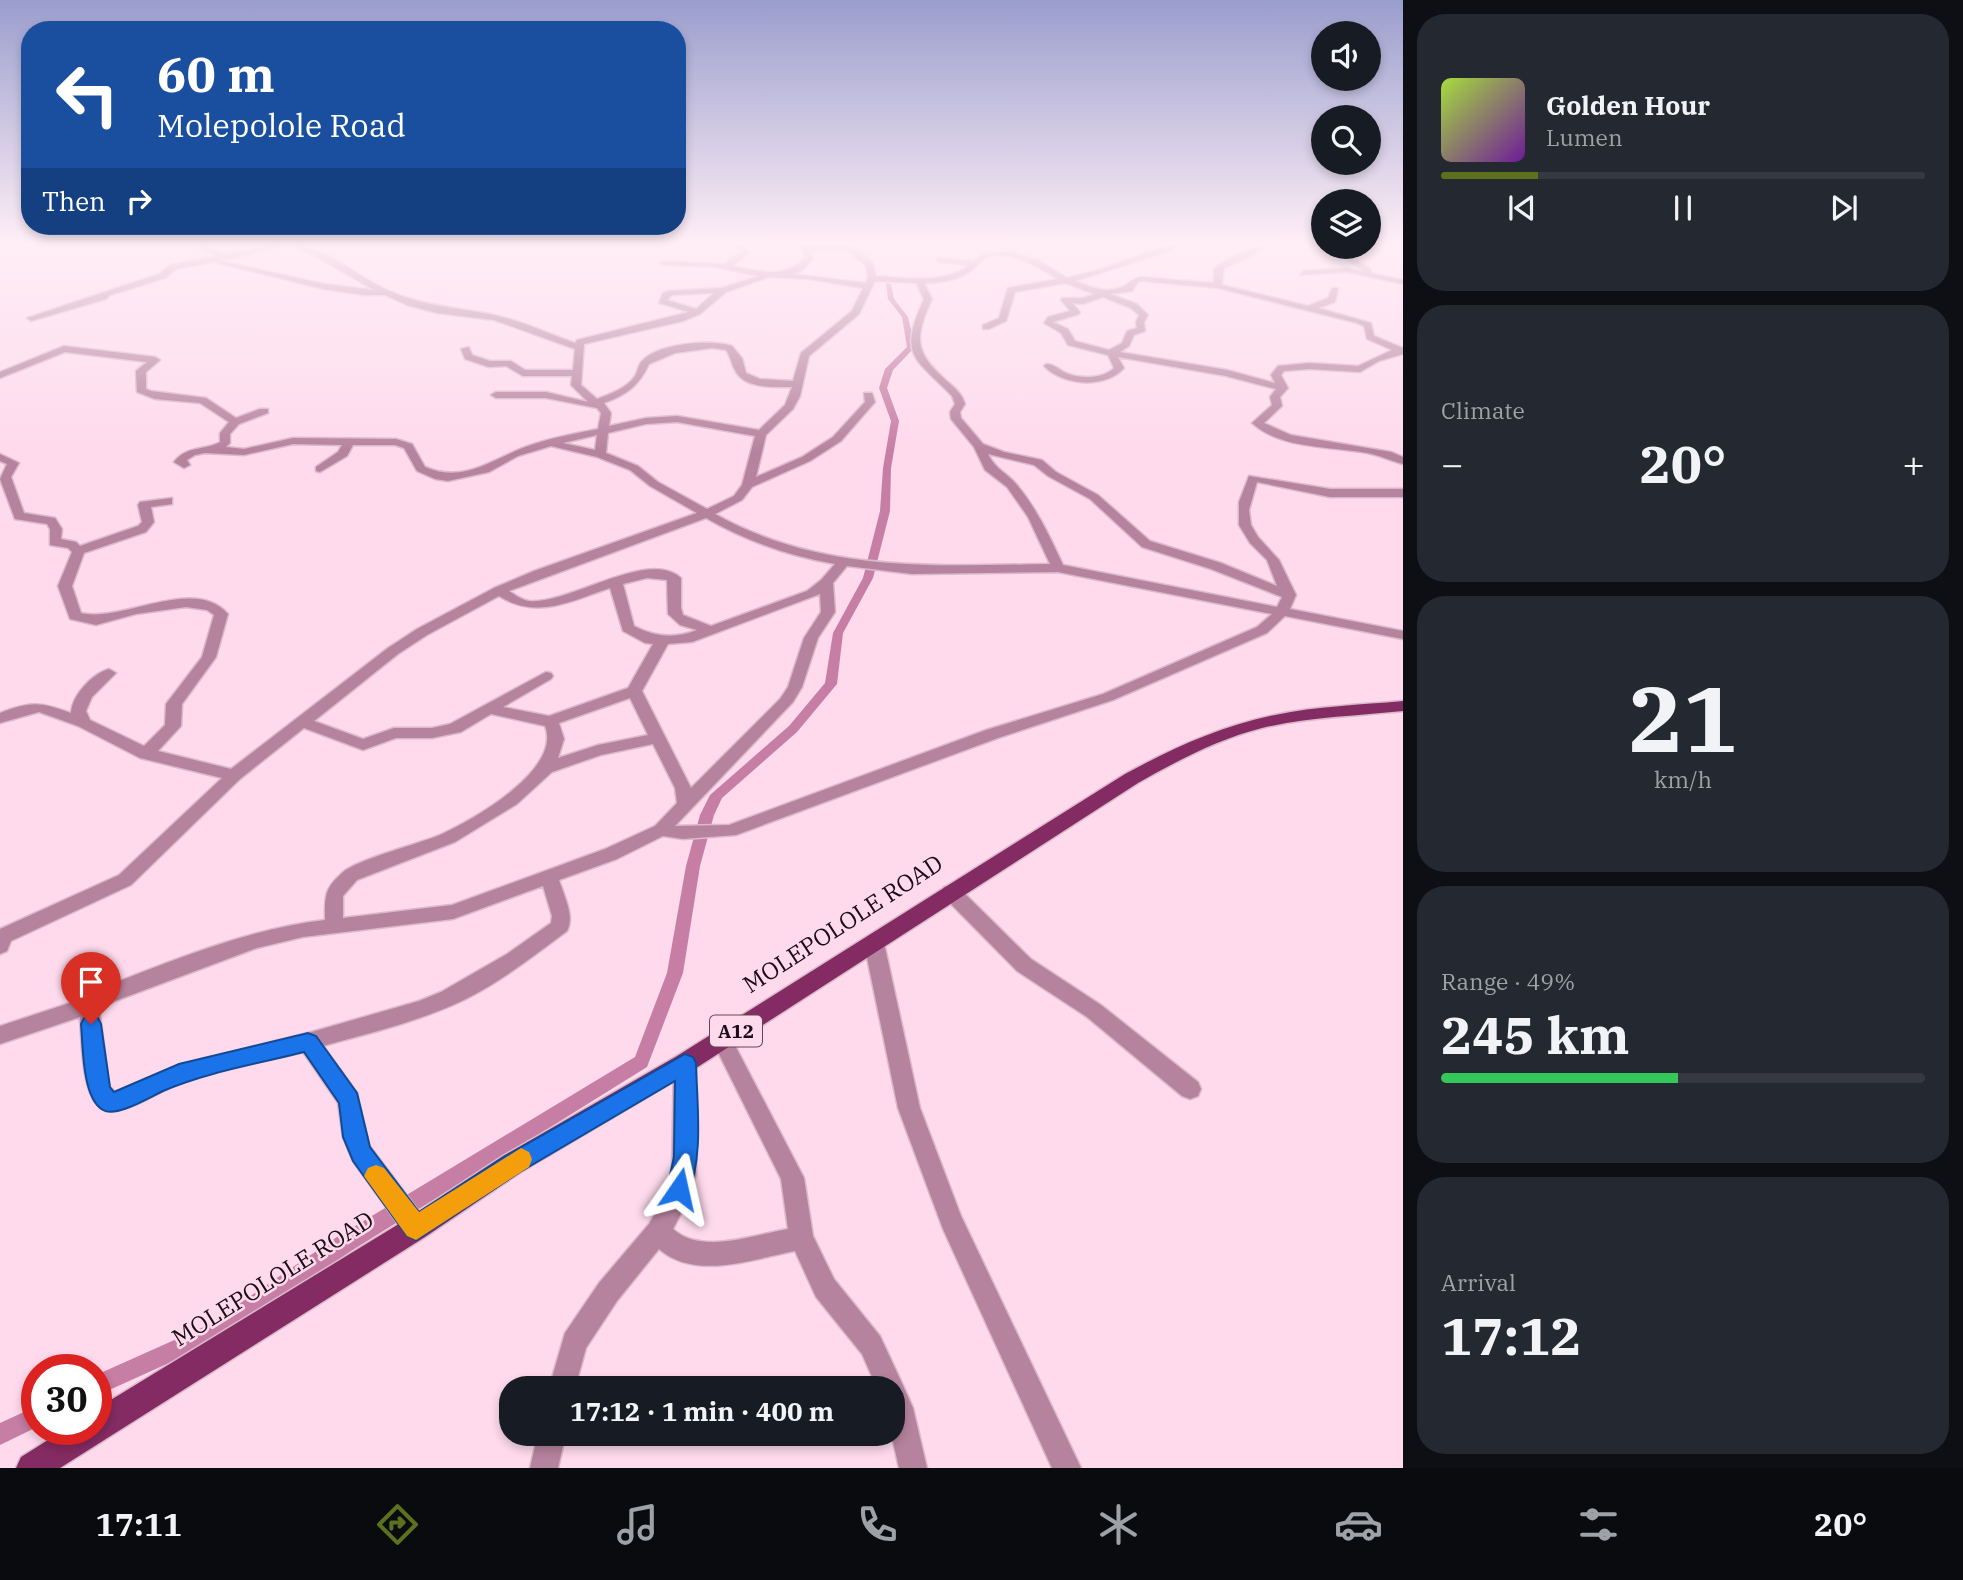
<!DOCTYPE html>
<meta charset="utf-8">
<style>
body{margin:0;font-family:"IBM Plex Serif",serif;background:#242831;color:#f1f3f6;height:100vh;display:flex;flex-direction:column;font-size:26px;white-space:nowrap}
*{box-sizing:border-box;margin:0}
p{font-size:23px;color:#9ea1a6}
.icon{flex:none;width:38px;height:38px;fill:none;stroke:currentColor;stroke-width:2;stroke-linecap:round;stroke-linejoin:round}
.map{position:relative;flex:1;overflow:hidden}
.details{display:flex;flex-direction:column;gap:14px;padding:14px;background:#0d0f14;width:560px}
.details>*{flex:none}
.banner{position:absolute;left:21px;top:21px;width:665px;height:214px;border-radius:28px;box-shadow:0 4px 10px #0003;background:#1a4fa0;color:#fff;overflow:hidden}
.fabs{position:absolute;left:1311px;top:21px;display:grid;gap:14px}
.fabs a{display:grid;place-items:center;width:70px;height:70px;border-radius:50%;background:#171b24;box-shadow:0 4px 10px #0003;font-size:35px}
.speed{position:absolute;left:21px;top:1354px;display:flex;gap:14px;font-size:35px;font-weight:700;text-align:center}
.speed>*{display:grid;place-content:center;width:91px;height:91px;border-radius:50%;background:#171b24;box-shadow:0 4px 10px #0003;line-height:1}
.speed .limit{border:10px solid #d22;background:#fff;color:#111}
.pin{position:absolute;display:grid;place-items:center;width:60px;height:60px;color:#fff;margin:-72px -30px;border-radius:50% 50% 50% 0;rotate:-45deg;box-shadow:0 0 7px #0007}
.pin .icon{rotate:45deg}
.me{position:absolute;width:77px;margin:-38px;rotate:11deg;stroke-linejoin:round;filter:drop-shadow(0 0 5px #0008)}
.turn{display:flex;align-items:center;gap:24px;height:147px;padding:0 21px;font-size:32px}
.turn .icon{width:91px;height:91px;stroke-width:2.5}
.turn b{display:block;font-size:49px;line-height:60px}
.then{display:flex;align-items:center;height:66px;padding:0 21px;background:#0003;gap:14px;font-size:26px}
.big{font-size:52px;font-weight:700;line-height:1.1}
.details .widget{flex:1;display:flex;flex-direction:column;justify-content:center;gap:10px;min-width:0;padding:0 24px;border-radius:28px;background:#242831}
.details .dial{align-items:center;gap:0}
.dial b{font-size:91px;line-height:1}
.song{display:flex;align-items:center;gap:21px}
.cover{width:84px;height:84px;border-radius:10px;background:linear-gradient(135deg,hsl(80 70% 55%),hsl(280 70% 35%))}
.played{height:7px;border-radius:4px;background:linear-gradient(90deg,#5d701e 20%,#363941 20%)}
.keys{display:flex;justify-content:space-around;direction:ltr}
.heat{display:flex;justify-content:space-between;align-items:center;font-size:38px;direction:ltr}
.charge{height:10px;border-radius:5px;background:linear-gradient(90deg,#34c759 49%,#363941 0)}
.trip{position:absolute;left:499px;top:1376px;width:406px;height:70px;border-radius:28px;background:#171b24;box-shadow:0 4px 10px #0003;font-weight:700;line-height:70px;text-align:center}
.tabs{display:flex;height:112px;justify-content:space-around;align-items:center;background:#090b0e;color:#9ea1a6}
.tabs .icon{width:49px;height:49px}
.tabs .on{color:#5d701e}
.tabs b{font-size:32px;color:#f1f3f6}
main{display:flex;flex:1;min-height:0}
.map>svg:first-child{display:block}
</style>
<main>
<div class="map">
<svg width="1403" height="1468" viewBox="0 0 1403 1468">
<rect width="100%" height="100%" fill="#fedaec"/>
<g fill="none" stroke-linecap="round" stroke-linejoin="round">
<g fill="#c67ea5" fill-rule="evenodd">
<path d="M886 283 891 284 894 299 908 317 915 347 893 370 887 388 899 421 891 468 890 511 873 578 843 633 837 684 797 732 722 798 714 815 700 866 683 973 647 1067 351 1251 222 1339 96 1396V1375L208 1325 337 1237 635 1057 667 973 686 866 700 815 710 795 789 726 825 683 833 633 863 578 880 511 883 468 891 421 879 388 885 369 907 347 902 317 888 299Z"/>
<path d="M37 1406V1427L0 1445V1423Z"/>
</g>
<g stroke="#dab9c9" stroke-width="3">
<g id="minor">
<path d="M191 245 210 246 224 254 271 245H287L225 260 176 269 165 278 110 295 106 299 31 321 27 318 159 274 170 265 216 256Z"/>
<path d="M290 245C324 245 352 273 381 287 418 306 455 307 494 315 522 321 549 334 575 343L577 340 689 312 659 303 663 293 668 291 722 288 758 276 716 267 663 265 659 263 663 261 724 264 741 252 735 245H743L749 253 732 266C760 271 784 280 806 257L798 245H852L873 263 876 276C906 278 944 285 969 265L939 262 936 258 973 261 985 253 1010 252 1038 260 1067 278 1101 269 1168 245H1176L1173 250 1075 281C1091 287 1105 294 1122 287 1130 284 1132 278 1142 277L1214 283V269C1221 261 1255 245 1265 245L1254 255 1224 268 1222 285 1308 306 1328 298 1332 288H1338L1335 302 1318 308 1371 323 1374 336 1403 348V354L1379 361 1360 372 1309 369 1284 371 1281 375 1288 388 1280 397 1282 406 1264 423 1291 435 1391 452 1403 457V464C1391 461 1379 455 1367 453 1330 446 1280 449 1252 423L1272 405 1270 397 1276 389 1226 376 1118 357 1124 368C1105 389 1063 386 1044 366L1046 364C1054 364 1058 369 1066 373 1080 379 1103 379 1114 368L1108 355 1068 345 1061 333 1044 323 1048 317 1070 311 1061 300 1062 298H1082L1095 294 1065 283 1015 292 1006 321 989 329H983V325L999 318 1008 288 1058 279C1040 268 1006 247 985 258 980 261 977 267 972 270 960 280 940 283 924 283L932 299C914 339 914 352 948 382 956 389 962 394 965 404L960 412 961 418 983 444 1004 452 1042 460 1056 472 1098 495 1150 541 1221 563 1277 586 1267 560 1250 543 1239 525V502L1249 476 1330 489H1403V497H1330L1257 482 1249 510 1251 525 1258 537 1279 560 1296 595 1290 609 1403 631V639L1285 616 1267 633 1113 700 998 738 736 835 683 839 663 836 617 859 559 880C564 896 575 916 567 931 531 958 494 987 453 1005 412 1023 366 1034 323 1046L357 1093 369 1145 425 1220 428 1228 425 1236 416 1240 407 1236 353 1161 343 1137 338 1103 303 1052C259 1063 209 1070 167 1089 153 1096 116 1118 102 1109 81 1096 82 1040 80 1017L0 1044V1026L79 1000 81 996C160 966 240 930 325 920 325 897 324 889 342 873 357 859 420 844 442 834 475 819 562 769 545 726L491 714 461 732 432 738H396L363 750 304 728 240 779 131 885 11 941 7 951 0 954V929L119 875 222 778 140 758 78 726 39 712 0 723V713C32 701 40 702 71 713 72 695 92 674 109 669L116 673 92 697 86 711 90 720 144 746 165 725 166 704 202 657 214 615 207 610 186 607 136 614 96 625 70 619 58 586 72 552 68 548 50 545V529L47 524 15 519 0 479 7 464 0 461V454L19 463 11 477 24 513 55 518 62 529 61 539 76 542 80 546 138 526 142 522 138 505 140 502 172 498V504L151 507 154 522 146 532 84 553 72 586 81 613C122 623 194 575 228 614L216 657 182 704 181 726 158 751 231 769 388 648 417 629 494 588 534 571 697 513 650 486 630 470 597 457 551 446 518 456 489 472 448 481 435 479 417 471 404 448 395 445H353L347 456 320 472 316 471V467L338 452 342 445 293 444 244 455 205 453 195 455 187 460 190 465 184 468 174 462C187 445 204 451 220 442V433L229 422 200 403 155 399 137 392 136 371 147 362 65 352 0 378V372L64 346 155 357 160 360 146 372V389L151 391 206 398 236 418 260 409H268V413L239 424 230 434V443L226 447 244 449 293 438 396 439 412 444 425 467C467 485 495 456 534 444 555 437 577 433 598 429L601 413 597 408 546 398H496L491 395 496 392H546L588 402 571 385 572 376H523L506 366 489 367 465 359 461 349 469 347 472 355 490 361H511L525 370H573L575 349 494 320 437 313 407 305 385 295H364L324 289 217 263 221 261 324 284 374 290 315 256ZM847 249 866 266 868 278 865 283 793 274 802 271 813 259 810 251ZM769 277 809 279 863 288 852 311 801 353 793 381 760 379 746 373 742 358 732 346C711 339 658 343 642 361 638 365 638 371 635 376 627 388 610 394 597 399L581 385 584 344 683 321 700 314 726 292ZM875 281 916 283 924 299C898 356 914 357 952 396L955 404 950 412 951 419 974 447 985 470 1007 487 1028 517 1050 564C933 566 821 573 715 514L742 500 752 487 810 461 841 441 875 402 872 393H864L865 402 833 437 802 457 756 477 766 435 793 409 800 396 809 356 859 314ZM1142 281 1218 288 1357 323 1364 326 1367 339 1392 350 1358 366 1309 363 1278 366 1271 375 1275 383 1227 370 1120 352 1129 346 1134 335 1145 331 1144 322 1148 315 1137 304 1110 294 1132 291 1138 282ZM714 293 696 309 667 300 672 295ZM1103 297 1131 308 1139 315 1136 322 1137 328 1127 331 1122 343 1109 350 1075 341 1068 329 1053 322 1079 314 1080 312 1072 303 1083 304ZM712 348 726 350C731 357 731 363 735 370 744 389 774 387 792 387L785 405 759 430 677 416 646 418 609 426 611 413 604 403C626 395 639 386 649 364L675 353ZM677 422 755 436 742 485 734 496 707 509 658 482 638 466 606 453 608 433 646 424ZM597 435 595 450 563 443ZM988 454 1034 465 1048 476 1090 499 1142 547 1211 569 1282 597 1277 607 1063 565C1050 537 1037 509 1017 485 1007 473 995 469 988 454ZM706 518C746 541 789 556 835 564L821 580 807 591 711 626 683 615 681 608V578C648 548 569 605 529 601 522 600 515 595 509 591ZM847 566 912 574 1058 572 1272 614 1257 627 1103 694 986 730 729 825 675 826 793 702 802 687 818 638 835 612 833 583ZM647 578 667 580 668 614 680 625 697 630C675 639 655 637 634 626L623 584ZM610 588 623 631 645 643 653 644 628 688 549 716 503 707 551 679 553 676 551 673 546 672 450 724 432 728H394L363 739 314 721 398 654 427 635 499 596C537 620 571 601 610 588ZM820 594 821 612 804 638 788 687 780 699 691 788 642 691 668 644 692 642ZM630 698 648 735 598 745 558 758 564 739 559 723ZM653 744 675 788 677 803 655 826 605 849 452 905 343 918V896L357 880 455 842 517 804 552 772 601 755ZM543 886 552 916 551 923 507 954 441 992 419 1001 308 1033 179 1065 115 1092 109 1086 99 1007 257 948 303 937 453 919Z"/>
<path d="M1328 247H1337L1371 269V273L1403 280V284L1347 272 1300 275 1303 271 1347 268 1363 271Z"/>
<path d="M951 885 958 887 1031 959 1101 1005 1198 1082 1201 1089 1198 1096 1190 1099 1182 1096 1087 1017 1017 971 944 897 942 892 944 887Z"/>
<path d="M874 935 881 938 884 943 920 1108 961 1216 1081 1468H1052L943 1229 898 1108 864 943 867 938Z"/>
<path d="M722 1031 729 1034 804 1178 813 1236 834 1279 880 1336 900 1379 913 1408 927 1468H899L891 1433 892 1388H877L862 1354 816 1297 795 1251C753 1259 695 1281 659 1249L617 1301 586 1348 575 1388H549L565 1333 599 1283 649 1224 664 1199 672 1174 674 1063 677 1056 685 1054 693 1056 696 1063V1174L686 1204 673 1229C702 1255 753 1235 788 1229L781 1179 712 1040 715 1034Z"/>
<path d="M538 1433H566L558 1468H530Z"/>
</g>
</g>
<g stroke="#dab9c9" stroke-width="3">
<path id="major" d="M1403 701V711C1356 716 1308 717 1262 728 1218 739 1177 761 1138 783L693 1070 521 1172 425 1237 60 1468H16L21 1457 64 1430H96V1409L407 1219 503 1156 677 1056 1125 774C1173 748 1221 726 1275 715 1317 706 1360 705 1403 701Z"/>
</g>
<use href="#minor" fill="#b6839e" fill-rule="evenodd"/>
<use href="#major" fill="#852b63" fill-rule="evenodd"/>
</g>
<linearGradient id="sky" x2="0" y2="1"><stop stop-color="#9a9ecd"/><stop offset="0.54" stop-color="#ffeef6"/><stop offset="1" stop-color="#ffeef6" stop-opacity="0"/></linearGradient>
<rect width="1403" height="451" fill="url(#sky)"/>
<path fill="#1a73e8" stroke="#114b97" stroke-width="2" d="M91 1015 98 1018 101 1024 110 1087 114 1092 179 1064 308 1033 316 1036 357 1093 370 1147 419 1212 504 1157 685 1054 693 1057 696 1063C697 1106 704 1157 687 1197L679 1200 670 1197 667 1189 674 1157 675 1081 520 1172 416 1240 407 1236 353 1161 343 1137 339 1103 304 1052C257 1064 207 1072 163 1091 150 1097 116 1118 103 1110 82 1098 83 1046 81 1024L84 1018Z"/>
<path fill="#f59e0b" d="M521 1148 529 1152 532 1159 529 1167 416 1240 407 1236 364 1176 368 1168 376 1165 384 1168 419 1212Z"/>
<g text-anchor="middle" stroke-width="5" stroke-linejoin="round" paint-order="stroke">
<rect fill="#fedaec" stroke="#5e4b55" stroke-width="2" x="710" y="1015.5" width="52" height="31" rx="5"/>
<g font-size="19" font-weight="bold" fill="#1a0e14">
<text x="736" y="1038">A12</text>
</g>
<g font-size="24" fill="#1a0e14" stroke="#fedaec">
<text transform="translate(843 924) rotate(-33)" y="8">MOLEPOLOLE ROAD</text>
<text transform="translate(273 1279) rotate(-32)" y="8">MOLEPOLOLE ROAD</text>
</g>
</g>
</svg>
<div class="fabs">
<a><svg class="icon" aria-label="sound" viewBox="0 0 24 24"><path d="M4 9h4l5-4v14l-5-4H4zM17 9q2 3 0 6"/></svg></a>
<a><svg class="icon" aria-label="search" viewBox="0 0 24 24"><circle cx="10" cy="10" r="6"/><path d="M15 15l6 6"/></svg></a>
<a><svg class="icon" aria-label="layers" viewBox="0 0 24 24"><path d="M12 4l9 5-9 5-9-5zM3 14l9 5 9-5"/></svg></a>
</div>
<div class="speed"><div class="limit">30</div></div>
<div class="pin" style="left:91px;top:1024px;background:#d93025"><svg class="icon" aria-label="arrive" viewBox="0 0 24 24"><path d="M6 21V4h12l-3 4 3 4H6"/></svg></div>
<svg class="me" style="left:679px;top:1189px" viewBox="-20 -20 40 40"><path d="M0-17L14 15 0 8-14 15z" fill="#1a73e8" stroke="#fff" stroke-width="4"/></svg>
<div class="trip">17:12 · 1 min · 400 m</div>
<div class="banner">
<div class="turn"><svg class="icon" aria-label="left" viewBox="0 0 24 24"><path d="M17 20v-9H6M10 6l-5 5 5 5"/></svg><div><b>60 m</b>Molepolole Road</div></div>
<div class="then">Then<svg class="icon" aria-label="right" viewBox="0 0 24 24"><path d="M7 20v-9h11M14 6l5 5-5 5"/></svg></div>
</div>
</div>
<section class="details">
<div class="widget">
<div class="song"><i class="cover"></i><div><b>Golden Hour</b><p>Lumen</p></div></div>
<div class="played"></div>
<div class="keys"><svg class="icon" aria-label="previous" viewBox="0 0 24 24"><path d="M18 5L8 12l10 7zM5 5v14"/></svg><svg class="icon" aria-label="pause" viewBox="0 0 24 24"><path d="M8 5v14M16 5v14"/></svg><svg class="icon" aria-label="next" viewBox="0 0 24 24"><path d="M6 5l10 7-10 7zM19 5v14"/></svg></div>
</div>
<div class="widget"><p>Climate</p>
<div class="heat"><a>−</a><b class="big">20°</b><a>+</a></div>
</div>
<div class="widget dial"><b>21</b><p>km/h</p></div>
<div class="widget"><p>Range · 49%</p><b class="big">245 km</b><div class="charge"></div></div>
<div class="widget"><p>Arrival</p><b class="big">17:12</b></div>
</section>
</main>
<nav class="tabs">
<b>17:11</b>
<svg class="icon on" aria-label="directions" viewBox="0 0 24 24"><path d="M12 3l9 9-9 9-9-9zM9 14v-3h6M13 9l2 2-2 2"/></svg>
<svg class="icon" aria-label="music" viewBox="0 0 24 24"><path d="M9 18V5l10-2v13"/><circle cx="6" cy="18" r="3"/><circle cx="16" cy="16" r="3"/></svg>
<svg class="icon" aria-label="phone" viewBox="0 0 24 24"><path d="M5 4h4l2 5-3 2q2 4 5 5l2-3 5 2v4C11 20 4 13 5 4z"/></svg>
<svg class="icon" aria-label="climate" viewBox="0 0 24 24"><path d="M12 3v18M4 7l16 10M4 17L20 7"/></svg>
<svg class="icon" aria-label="car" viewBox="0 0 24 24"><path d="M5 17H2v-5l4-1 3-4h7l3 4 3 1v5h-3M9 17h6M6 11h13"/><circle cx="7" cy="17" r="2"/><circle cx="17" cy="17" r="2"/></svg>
<svg class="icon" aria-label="filters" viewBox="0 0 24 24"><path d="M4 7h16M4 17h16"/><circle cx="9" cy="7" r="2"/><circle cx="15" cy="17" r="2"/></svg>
<b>20°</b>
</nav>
